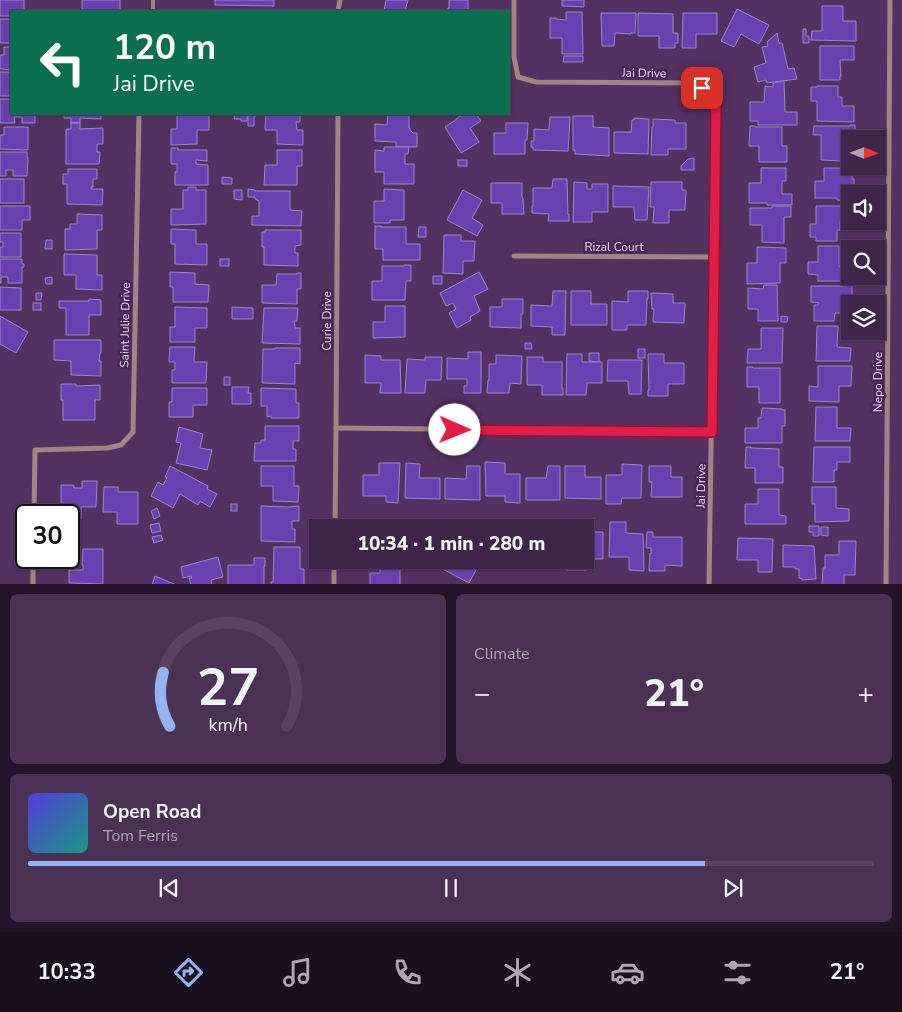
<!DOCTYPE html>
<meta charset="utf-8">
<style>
body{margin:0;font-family:"Nunito Sans",sans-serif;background:#4b3154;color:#f1f3f6;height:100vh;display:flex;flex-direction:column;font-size:19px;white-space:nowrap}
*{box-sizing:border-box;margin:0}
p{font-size:16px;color:#aea5b5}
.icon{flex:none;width:28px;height:28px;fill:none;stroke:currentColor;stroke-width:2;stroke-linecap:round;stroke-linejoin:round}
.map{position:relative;height:584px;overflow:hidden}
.sheet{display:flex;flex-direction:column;gap:10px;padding:10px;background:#231429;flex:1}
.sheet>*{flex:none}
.top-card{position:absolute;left:10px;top:10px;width:500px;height:105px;border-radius:0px;box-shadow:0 1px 4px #0004,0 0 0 1px #594262;background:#0b6e4f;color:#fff;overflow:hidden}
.needle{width:32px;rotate:91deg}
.fabs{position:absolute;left:841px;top:130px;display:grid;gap:10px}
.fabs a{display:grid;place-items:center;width:45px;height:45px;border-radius:0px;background:#40254a;box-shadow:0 1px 4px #0004,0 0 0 1px #594262;font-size:25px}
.speed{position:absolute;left:15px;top:504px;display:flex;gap:10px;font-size:25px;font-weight:700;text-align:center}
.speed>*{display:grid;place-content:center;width:65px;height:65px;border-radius:50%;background:#40254a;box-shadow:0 1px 4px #0004,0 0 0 1px #594262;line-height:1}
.speed .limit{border:2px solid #111;border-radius:8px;background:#fff;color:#111}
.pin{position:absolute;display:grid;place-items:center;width:42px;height:42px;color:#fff;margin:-21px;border-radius:10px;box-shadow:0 2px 8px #0006}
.me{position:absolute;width:55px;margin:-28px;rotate:91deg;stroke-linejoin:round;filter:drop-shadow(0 0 4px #0008)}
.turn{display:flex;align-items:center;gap:18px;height:105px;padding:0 20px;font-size:22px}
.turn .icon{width:65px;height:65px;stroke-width:2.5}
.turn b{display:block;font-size:35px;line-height:42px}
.big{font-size:38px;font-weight:800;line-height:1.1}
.sheet .tile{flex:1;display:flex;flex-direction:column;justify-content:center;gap:8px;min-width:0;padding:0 18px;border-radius:8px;background:#4b3154}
.sheet .dial{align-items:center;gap:0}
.dial svg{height:130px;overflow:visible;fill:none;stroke:#594262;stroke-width:7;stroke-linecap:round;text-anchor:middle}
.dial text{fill:#f1f3f6;stroke:none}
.song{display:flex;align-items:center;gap:15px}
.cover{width:60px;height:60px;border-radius:8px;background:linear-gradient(135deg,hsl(250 70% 55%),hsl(170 70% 35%))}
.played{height:5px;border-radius:2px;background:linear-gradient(90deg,#95b2f1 80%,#594262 80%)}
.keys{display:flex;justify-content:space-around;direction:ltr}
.heat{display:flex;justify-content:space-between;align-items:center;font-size:28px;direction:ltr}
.sheet .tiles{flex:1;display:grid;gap:10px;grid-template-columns:1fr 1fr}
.tile:last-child{grid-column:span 2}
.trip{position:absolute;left:309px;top:519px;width:285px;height:50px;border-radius:0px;background:#40254a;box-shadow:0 1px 4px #0004,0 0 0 1px #594262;font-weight:800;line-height:50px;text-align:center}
.tabs{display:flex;height:80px;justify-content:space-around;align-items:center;background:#1a0f1e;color:#aea5b5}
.tabs .icon{width:35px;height:35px}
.tabs .current{color:#95b2f1}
.tabs b{font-size:22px;color:#f1f3f6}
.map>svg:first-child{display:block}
</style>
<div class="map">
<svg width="902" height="585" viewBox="0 0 902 585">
<rect width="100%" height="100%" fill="#553162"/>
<g fill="#6b41b1" stroke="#9988c5">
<path d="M0 0H24V11H11V16H0Z"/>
<rect x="82" y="0" width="38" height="11"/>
<path d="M215 0H274V6L215 5Z"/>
<path d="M386 0H408L405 11H384Z"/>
<path d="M449 0H468V10H480V11H448V8H449Z"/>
<path d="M562 0H584V7L562 6Z"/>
<path d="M822 6H843V21H856V41L811 40 812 31H822Z"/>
<path d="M737 9 769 25 759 44 741 34 734 47 721 41Z"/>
<path d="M566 12H582L583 54H562V38H550V18H556V19L566 20Z"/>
<path d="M601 13H636L635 33H631V34L615 33 614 46H602Z"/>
<path d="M638 13 673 14V33H678V43H675V48H659V36H638Z"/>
<path d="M683 13H717V34H696V48H682Z"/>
<rect x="0" y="19" width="11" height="24"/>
<path d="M803 29H806V36H809V43H803Z"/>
<path d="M777 33 779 43H782L788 69 794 68 797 79 767 83 766 80 758 82 754 67 766 63 762 47 768 46 767 42Z"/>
<path d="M820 46H854V60H840L841 76H840V80H820Z"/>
<path d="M4 47H11V70L0 69V55H4Z"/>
<path d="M564 56H583V62H563Z"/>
<rect x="0" y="72" width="11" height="24"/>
<path d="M784 81 785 112H797V125H758V121H750V102H764L765 86 773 87V83Z"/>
<path d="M817 86H838V97H842V106H854V122L817 121V101H811V87H817Z"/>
<path d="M0 99H11V114H35V123H22V117H14L15 123H0Z"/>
<path d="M64 114H101V119L80 118V123H71V118H64Z"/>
<path d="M177 114H209V130H197V144L171 145V129H177Z"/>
<path d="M235 114H247V121H241V119H234Z"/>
<path d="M248 114H255V117H254V126H248Z"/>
<path d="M266 114H300V122H296L297 130H303V145L277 144V130H265Z"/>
<path d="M388 114H409V128H410V130L413 133H417V147H396V142L375 141V124L387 125Z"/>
<path d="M463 114H476L481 121 470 128 479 142 461 153 445 127 457 119V118Z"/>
<path d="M573 116H593V127L609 128V156L575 154V150H573Z"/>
<path d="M550 117H570L568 151 533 150V147H531V141H534V129L549 130Z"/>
<path d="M634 118 649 119 648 154 614 153V132H630L631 133 632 120H634Z"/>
<path d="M653 119 675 120V123H686V149H668V155H651L652 127H653Z"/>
<path d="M71 123H80V129L103 128V144H97V152H100L99 164H66V129H71Z"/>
<path d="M506 123H528L527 140H525V154H494V133H506Z"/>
<path d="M850 125H855V139H850V146H842V161L821 160V135H813L814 126H850Z"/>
<path d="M750 126H755V127H782V146H787V162H759V146H749Z"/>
<path d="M4 127H28V150L0 149V135H4Z"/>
<path d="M384 147H409L408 154H405V164H414V184H384V172H375V150L384 151Z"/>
<path d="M171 148H178V150H207V161L196 160V164L208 165V185H175V172H177V164H171Z"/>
<path d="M277 150H302V166H297V185H264L265 165H277Z"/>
<path d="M0 152H27V157H28L27 176H13V170H6V176H0Z"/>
<path d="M694 158V170H681V166L688 159Z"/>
<rect x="458" y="160" width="9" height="6"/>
<path d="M842 166 852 167V179H854V194H850V201L837 200V198H815V181H824V168H842Z"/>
<path d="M761 168H786V181H782V194H792V205H767V203H749V183H761Z"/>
<path d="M68 169H97V179H93V187H91V189H103L102 205 67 204V184H63V174H68Z"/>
<path d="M222 177 232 178V184H222Z"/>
<rect x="0" y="179" width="24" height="24"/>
<path d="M553 179H567L568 215 569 214V221H548L549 214 532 213V206H533V188H552Z"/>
<path d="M574 182 587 183V189H592V184H608V212H592V222H573Z"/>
<path d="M651 182H682V190H686L685 210H669V223H653L654 207H650Z"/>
<path d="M491 183H522V197L523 198 524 214H502V203H491Z"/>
<path d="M613 186 649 187 647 220H635L634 207H613Z"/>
<path d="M188 187H196V190H206V224L171 225V209H183V190H188Z"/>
<path d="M248 189 255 190V191H290V210L302 211 301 226 252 225V216H259V201L255 199V197H248Z"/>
<path d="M384 189 404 190V220H390V223H374V201H384Z"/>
<path d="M234 190H242V200L234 199Z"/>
<path d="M463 190 482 200 472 218 483 225 477 236 447 220Z"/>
<path d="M0 206H30V220H22V230H0Z"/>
<path d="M772 206H791V217H784V243L762 242V225H750V208H772Z"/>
<path d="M816 206H850V221H853H840V230H837V241H816V237H810V224H816Z"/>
<path d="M77 214 102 215V230H97V249L65 250V229H70V224H77Z"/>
<path d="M375 226H381V227H406V244H420V260H383V249H375Z"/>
<path d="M419 227H426V237H418Z"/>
<path d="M171 229 196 230V244H207V265L175 264V244H171Z"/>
<path d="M265 230H301V245L295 246V253H298V266L264 265V247H262V232H265Z"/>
<path d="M0 233H21V257H0V247H3V242H0Z"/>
<path d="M444 235H461V241H475L474 261H463V274L443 273Z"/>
<path d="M46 240H52V249H45Z"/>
<path d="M818 246H839V267H850V276H853V281H818V275L808 274V262H818Z"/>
<path d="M757 247 786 248V263H780V283L747 284V263H757Z"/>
<path d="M64 254 97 255V275H102V290L76 289V275H64Z"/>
<path d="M0 259H22V264H24V267H22V283H8V277H1V283H0Z"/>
<rect x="220" y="259" width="9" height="7"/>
<path d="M404 265H411V281H406L405 300H372V281H382V266H404Z"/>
<path d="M170 272 195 273V284L209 285 208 302H173V287H170Z"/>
<path d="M479 272 488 289 474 296 480 311 470 317 471 320 457 328 449 313 456 309 453 303 446 306 440 293Z"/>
<path d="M297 273H301V289H297V304L262 303V285H276L277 274H297Z"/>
<rect x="433" y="276" width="9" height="8"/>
<path d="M52 277V284H46L45 278Z"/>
<path d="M764 285H777L778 321H758V309H748V288L763 289Z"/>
<path d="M846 285H852V304H850V306H842L841 313H835L834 321H814V305H818L819 303 811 302V286H846Z"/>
<path d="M0 287 21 288V310H0Z"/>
<path d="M553 291H566L565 335H552V327L531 326V305L552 306Z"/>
<path d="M571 291H591V304H607V325H571Z"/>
<path d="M628 291H648V299H647L646 325H627V330H612V301L628 302Z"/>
<path d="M36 293H42L41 300H36Z"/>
<path d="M651 293 673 294V303H685L684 323 653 322 654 309H652Z"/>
<path d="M89 299 101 300V315H89V335H66V308H59V301H89Z"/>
<path d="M502 299H523V314H521V328L490 327V307H502Z"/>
<rect x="33" y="303" width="8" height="7"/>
<path d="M385 306H405V337L373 338V322H385Z"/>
<path d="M175 307 207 308V328H195V342H170V327H175Z"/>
<path d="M232 307 253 308V319H232Z"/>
<path d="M264 308H298L297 321H294L295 328H300V344L262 343Z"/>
<path d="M0 316 28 332 16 353 0 344Z"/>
<path d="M781 316 788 317 787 322H781Z"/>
<path d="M817 326H838L837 347 851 348 850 361H816Z"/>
<path d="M761 328H783L782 363H747L748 349H761Z"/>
<path d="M54 340H101V353H100L99 361H101V376L71 375V361L54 360Z"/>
<path d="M525 343H531L532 349H525Z"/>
<path d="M170 347H195L194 362H207L206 383H172V370H175V362H169Z"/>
<path d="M275 348H300V364L295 363V384L262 383 263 349H275Z"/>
<rect x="638" y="349" width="7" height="9"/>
<path d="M468 352H481V393H464V386H467V379H447V358L468 359Z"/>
<path d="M589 353H599V362L589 361Z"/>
<path d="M567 354H582V362H602V383H587L586 395H566Z"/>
<path d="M648 354H664V363H684V384H668V396H648V390H649Z"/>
<path d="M365 355 381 356V360H400L401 393H380L381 383H365Z"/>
<path d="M496 355 522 356 521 384 510 383 509 393H487L488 380H489V364H496Z"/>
<path d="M425 357H442L441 380H426L425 393H405L407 359 425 360Z"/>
<path d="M527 357H543V362H562V388H563V395H542V385H527Z"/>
<path d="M608 360H642L641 394H629L628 381H607Z"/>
<path d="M818 366H852L851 386H839V402L809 401V386L818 387Z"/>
<path d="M747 367H753V368H780V403H759V387H747Z"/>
<rect x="224" y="377" width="6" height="8"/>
<path d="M61 384H76V386L100 385V400H95V420H63V400H61Z"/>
<path d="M232 387H249L248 393H251V404H232Z"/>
<path d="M172 388H207V405H193V417H169V402H172Z"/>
<path d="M261 388 296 389V403H299V418H271V416L267 417V406H261Z"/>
<path d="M816 407H837V428H851L850 441H815Z"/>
<path d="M762 408 782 409V410H785V426H782V443H745V428H758V418H761Z"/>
<path d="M265 426H299V441H293V449H296V461H254L255 443H261V440H265Z"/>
<path d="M179 427 203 434 200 448 212 450 207 470 176 463 181 443 176 442Z"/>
<path d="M746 447H751V448L779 449V467H783V483H755V468H745Z"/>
<path d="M814 447H850V462H837V470H834V482H813Z"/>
<path d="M485 462 505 463V474H520V503L505 502V496H486Z"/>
<path d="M379 463H400L398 503 386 502V496H363V475H379Z"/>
<path d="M406 463 420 464 419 478H440V499L405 498Z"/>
<path d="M622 464 642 465 641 498H622L621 504H606V475H622Z"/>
<path d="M170 466 208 486 207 489 217 494 210 507 200 501 198 505 180 494 173 508 151 496 158 482 163 485 167 478 165 477Z"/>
<path d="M261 466H294V486H299L298 502 273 501V486H261Z"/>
<path d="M467 466H480V500L445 499V478L466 479Z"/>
<path d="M548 466H560V500H526V478H546Z"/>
<path d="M565 466H585V477H601V499L565 498Z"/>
<path d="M649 466H671V477H682V497H651L652 482H649Z"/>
<path d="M82 481H97L96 507H81V519H69V515H61V485H74V488H82Z"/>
<path d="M104 487H118V492H138V524H117V512H103Z"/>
<path d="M812 487H836V508L849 509V521L815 522V504H812Z"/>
<path d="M758 489H779V515L786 516V524H745V504H758Z"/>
<rect x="231" y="504" width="6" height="7"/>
<path d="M261 506 288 507 299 506V521H292V529H295V542L261 541Z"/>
<path d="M157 508 160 516 154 519 151 511Z"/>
<path d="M390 519H396V523H400V528H372V520L387 521V523H389Z"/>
<path d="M610 522H626V533L643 534 644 571 629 570V557H609Z"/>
<path d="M159 523 161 531 152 533 150 525Z"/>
<path d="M809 526H819V536H813V532H809Z"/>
<path d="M821 527H828V536L821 535Z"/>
<path d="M585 528H589V532H603V559H588L587 570H567L568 560H585Z"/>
<path d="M647 532H653V537H682V566L665 565V571H649L650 553 651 554V548H646Z"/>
<path d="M161 535 163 540 154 543 152 537Z"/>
<path d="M738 538 773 539 772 572H758V560H737Z"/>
<path d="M839 541H856L855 575H844V585H822L823 568H825V555H839Z"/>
<path d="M783 545 814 546 816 579 802 580V579L799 578V569H795V567H783Z"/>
<path d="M274 547H300V569H304V585H271V582H273Z"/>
<path d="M83 549H103V584L69 583V570H83V565H82Z"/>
<path d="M218 557 223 577 211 580 212 585H191L189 578H192L191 576 183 578 181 567Z"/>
<path d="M254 558H265V566H264V585H228V565H254Z"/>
<path d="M443 560H467L466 562 477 568 469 583 439 567Z"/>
<path d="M544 560H563L564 569 544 568Z"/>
<path d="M380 562H400V585H370V573H380Z"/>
<path d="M155 576 174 584V585H152Z"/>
</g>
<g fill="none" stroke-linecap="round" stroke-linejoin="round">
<path stroke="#a48383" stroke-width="4" d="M153 11V0"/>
<g stroke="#a48383" stroke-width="5">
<path d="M514 0V57L518 77 536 82 692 83 711 92 716 105 709 585"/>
<path d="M338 11 340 0"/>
<path d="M514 256 714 257"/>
<path d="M336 428 712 432"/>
<path d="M34 515 35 450 107 448 121 445 133 432 139 114"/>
<path d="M335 528 336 428 338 114"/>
<path d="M33 585V558"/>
<path d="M334 585V560"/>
<path d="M886 585 890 0"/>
</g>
</g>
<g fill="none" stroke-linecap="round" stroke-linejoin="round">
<g stroke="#92132f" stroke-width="12">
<path id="route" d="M455 430 712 432 716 104 711 92 702 88"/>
</g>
<use href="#route" stroke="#e11d48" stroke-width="9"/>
</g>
<g text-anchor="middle" stroke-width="5" stroke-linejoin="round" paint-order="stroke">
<g font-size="12" fill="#ebd5f3" stroke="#4a2757">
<text transform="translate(644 73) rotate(1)" y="4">Jai Drive</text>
<text x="614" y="251">Rizal Court</text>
<text transform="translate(327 321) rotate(-90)" y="4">Curie Drive</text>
<text transform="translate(125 325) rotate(-89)" y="4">Saint Julie Drive</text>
<text transform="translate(878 382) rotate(-90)" y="4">Nepo Drive</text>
<text transform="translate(701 486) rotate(-89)" y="4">Jai Drive</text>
</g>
</g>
</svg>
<div class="fabs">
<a><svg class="needle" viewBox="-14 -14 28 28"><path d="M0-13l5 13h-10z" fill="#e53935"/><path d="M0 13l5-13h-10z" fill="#aea5b5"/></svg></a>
<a><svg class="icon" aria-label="sound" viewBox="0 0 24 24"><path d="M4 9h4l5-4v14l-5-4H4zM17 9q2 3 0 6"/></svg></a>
<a><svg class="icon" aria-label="search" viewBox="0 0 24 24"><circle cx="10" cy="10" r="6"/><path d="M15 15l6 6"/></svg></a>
<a><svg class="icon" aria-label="layers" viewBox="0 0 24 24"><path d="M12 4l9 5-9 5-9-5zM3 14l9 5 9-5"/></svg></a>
</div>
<div class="speed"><div class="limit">30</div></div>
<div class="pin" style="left:702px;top:88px;background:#d93025"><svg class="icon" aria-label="arrive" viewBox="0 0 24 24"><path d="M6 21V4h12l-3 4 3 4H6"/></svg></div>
<svg class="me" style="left:455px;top:430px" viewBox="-20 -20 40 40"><circle r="19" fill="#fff"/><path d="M0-13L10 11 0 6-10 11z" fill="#e11d48"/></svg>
<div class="trip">10:34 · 1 min · 280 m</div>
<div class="top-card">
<div class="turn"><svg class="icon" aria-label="left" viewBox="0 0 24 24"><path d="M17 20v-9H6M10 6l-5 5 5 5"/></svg><div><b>120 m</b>Jai Drive</div></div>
</div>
</div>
<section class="sheet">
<div class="tiles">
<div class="tile dial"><svg viewBox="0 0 100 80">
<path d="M14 69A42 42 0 1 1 86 69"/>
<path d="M14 69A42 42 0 0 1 10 36" stroke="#95b2f1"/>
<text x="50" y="56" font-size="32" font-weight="700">27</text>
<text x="50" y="72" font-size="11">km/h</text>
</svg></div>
<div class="tile"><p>Climate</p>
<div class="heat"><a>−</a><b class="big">21°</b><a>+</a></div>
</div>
<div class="tile">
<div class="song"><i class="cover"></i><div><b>Open Road</b><p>Tom Ferris</p></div></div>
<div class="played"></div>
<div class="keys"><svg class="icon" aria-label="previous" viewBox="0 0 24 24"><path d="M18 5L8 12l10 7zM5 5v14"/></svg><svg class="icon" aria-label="pause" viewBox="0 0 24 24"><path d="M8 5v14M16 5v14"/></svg><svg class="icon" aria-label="next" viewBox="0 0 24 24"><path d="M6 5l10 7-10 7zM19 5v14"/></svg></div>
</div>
</div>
</section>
<nav class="tabs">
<b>10:33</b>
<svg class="icon current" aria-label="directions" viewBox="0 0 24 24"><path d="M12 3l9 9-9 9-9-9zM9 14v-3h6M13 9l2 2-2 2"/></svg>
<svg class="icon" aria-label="music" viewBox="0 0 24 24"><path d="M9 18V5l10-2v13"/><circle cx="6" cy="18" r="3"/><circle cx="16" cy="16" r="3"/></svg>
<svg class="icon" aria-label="phone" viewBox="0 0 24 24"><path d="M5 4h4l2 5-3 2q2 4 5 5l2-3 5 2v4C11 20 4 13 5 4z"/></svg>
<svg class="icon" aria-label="climate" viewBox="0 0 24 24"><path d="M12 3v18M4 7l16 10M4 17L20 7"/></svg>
<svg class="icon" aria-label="car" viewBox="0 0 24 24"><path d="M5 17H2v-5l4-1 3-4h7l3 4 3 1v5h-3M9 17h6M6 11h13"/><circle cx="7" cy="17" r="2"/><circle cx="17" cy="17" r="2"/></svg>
<svg class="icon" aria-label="filters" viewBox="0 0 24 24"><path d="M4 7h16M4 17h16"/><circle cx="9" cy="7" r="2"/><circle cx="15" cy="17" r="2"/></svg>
<b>21°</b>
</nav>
